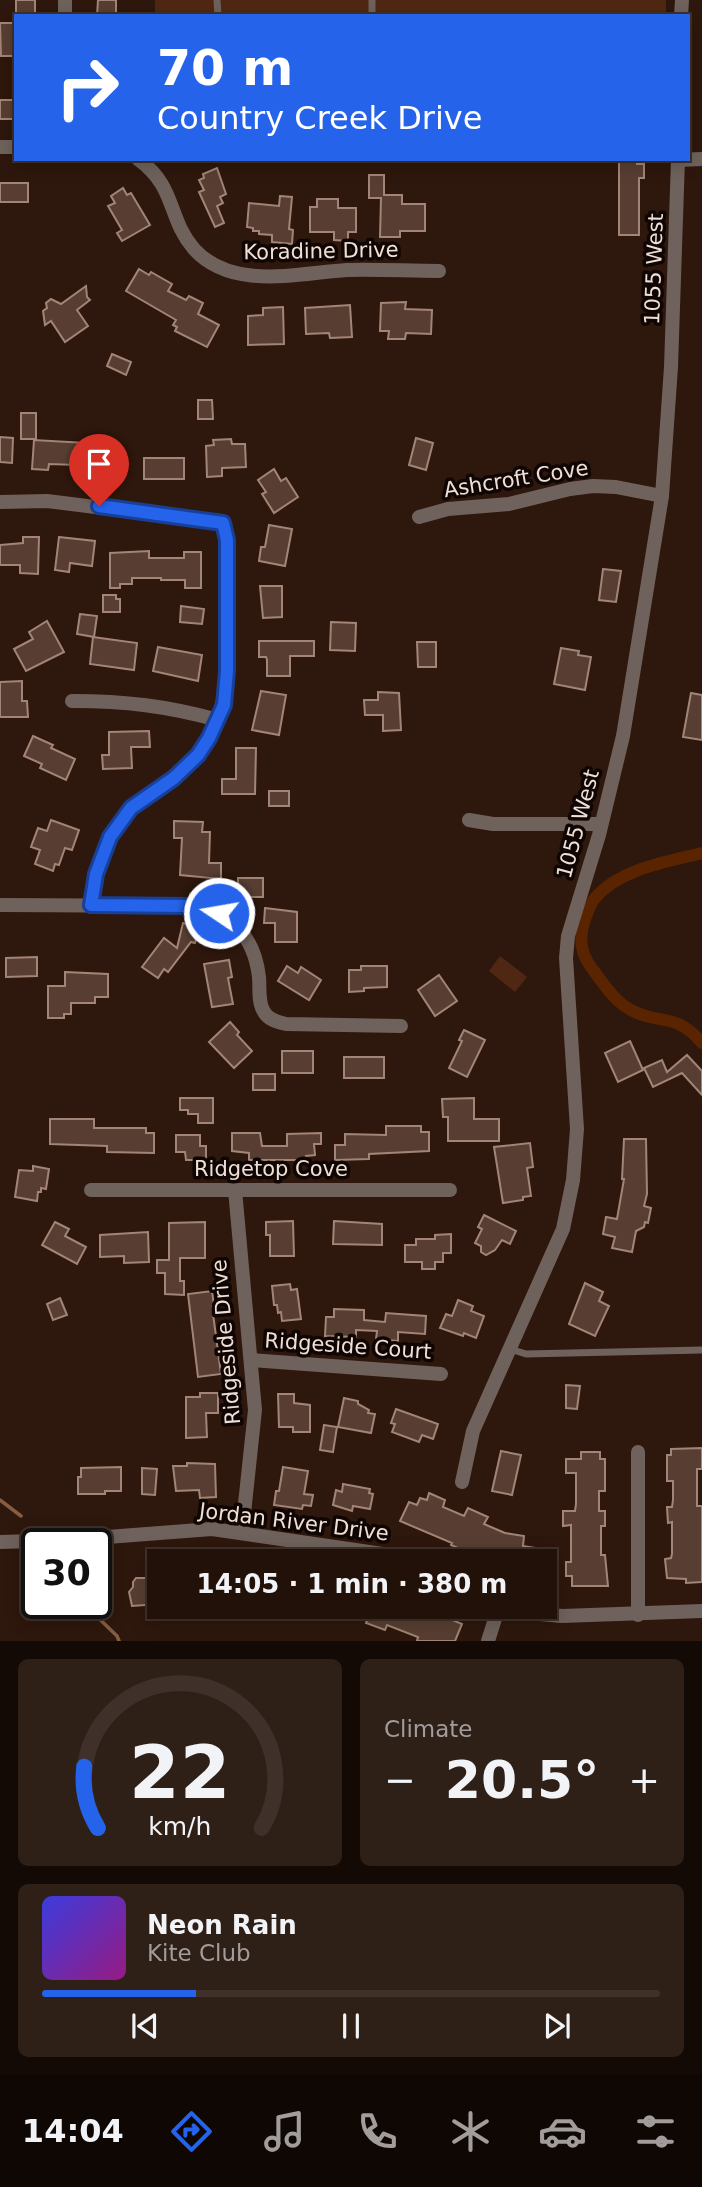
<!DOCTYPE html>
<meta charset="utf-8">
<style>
body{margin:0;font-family:"DejaVu Sans",sans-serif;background:#2e1f17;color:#f1f3f6;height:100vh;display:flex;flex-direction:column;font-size:26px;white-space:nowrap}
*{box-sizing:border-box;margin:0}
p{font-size:23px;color:#a29d9c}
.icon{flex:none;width:38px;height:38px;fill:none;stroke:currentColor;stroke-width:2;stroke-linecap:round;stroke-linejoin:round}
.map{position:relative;height:1641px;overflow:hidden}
.panel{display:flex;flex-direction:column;gap:18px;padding:18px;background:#130905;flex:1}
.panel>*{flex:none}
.top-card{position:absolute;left:14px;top:14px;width:676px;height:147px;border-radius:0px;box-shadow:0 4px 18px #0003,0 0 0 2px #3f312a;background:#2563eb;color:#fff;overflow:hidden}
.speed{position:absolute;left:21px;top:1528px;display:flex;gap:14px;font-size:35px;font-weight:700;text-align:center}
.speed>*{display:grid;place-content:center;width:91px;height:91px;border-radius:50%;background:#221109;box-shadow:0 4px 18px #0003,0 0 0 2px #3f312a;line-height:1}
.speed .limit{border:4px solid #111;border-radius:10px;background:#fff;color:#111}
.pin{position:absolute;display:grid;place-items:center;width:60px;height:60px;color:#fff;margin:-72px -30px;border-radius:50% 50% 50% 0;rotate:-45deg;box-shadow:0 0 7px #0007}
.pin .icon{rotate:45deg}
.me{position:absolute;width:77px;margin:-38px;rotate:282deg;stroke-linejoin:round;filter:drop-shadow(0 0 5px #0008)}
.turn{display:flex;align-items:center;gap:24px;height:147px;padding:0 28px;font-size:32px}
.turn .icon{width:91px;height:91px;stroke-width:2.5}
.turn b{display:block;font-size:49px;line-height:60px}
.big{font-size:52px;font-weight:600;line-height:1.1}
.panel .widget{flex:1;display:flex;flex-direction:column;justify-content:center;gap:10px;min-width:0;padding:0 24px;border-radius:10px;background:#2e1f17}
.panel .dial{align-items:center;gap:0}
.dial svg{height:182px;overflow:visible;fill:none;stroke:#3f312a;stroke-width:7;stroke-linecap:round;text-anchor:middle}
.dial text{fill:#f1f3f6;stroke:none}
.song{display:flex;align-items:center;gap:21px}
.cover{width:84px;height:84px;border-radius:10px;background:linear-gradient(135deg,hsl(240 70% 55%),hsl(310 70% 35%))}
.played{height:7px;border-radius:4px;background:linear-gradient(90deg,#2563eb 25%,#3f312a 25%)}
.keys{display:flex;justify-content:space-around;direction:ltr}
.heat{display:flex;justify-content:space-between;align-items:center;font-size:38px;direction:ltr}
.panel .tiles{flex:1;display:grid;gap:18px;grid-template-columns:1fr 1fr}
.widget:last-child{grid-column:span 2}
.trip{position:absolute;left:147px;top:1549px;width:410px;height:70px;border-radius:0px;background:#221109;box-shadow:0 4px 18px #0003,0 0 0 2px #3f312a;font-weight:600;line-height:70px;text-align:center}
.menu{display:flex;height:112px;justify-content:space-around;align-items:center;background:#0e0704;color:#a29d9c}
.menu .icon{width:49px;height:49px}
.menu .current{color:#2563eb}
.menu b{font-size:32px;color:#f1f3f6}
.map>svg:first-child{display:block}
</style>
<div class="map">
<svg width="702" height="1641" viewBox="0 0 702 1641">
<rect width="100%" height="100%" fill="#2e170c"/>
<g fill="#502712">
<rect x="155" y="0" width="511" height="16"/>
<path d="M500 956 527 977 515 992 489 971Z"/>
</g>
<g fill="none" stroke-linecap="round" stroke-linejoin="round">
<g stroke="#875c41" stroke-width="3.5">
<path d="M0 1500 21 1516"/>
<path d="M83 1603 117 1636 119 1641"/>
</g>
<path stroke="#5b2401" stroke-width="12" d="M702 853C666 862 620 869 595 898 590 904 587 914 584 922 579 940 581 953 591 967 602 982 615 1002 631 1010 660 1026 675 1011 702 1043"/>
</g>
<g fill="#583e32" stroke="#a28576" stroke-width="2">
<rect x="16" y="0" width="19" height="16"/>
<path d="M98 0H116V16H97Z"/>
<path d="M0 23H16V56H1Z"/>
<rect x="0" y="100" width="16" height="19"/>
<path d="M619 159H637V164H644V178H639V235H619Z"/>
<path d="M217 168 226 194 220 197 223 203 217 206 224 223 215 227 199 192 204 190 199 180 204 178 203 174Z"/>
<path d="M369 175H384V195H402V204H425V231H400V237H380L381 198H369Z"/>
<rect x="0" y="183" width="28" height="19"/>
<path d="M123 188 127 195 131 193 150 225 122 241 117 233 122 230 108 206 115 203 111 196Z"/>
<path d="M280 196 292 197 289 229 293 230 292 244 272 242V235L259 234V231H253V228L247 227 249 203 279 206Z"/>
<path d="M317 199H338V208H356V232H348V241L334 240V232H310V207H317Z"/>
<path d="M139 269 149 275 151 272 172 284 168 291 186 300 189 296 203 303 198 314 219 325 207 347 175 331 177 327 173 325 176 320 126 291Z"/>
<path d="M86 286 87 297 90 300 77 310 88 326 65 342 51 321 45 325 43 311 47 308 46 303 51 299 61 304Z"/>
<path d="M406 302 405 309 432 310 431 334 406 333 405 339H388L389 331H380L381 303Z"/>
<path d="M350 305 352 337 330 338 329 333 306 334 305 308Z"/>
<path d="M283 307 284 344 248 345V316L263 315V308Z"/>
<path d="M112 354 131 362 126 375 107 366Z"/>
<path d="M198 400H212L213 419H198Z"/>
<rect x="21" y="413" width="15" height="26"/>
<path d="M0 437 13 438 12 463 0 462Z"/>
<path d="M416 438 433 443 426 470 409 465Z"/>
<path d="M86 439 104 440V447L122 448 121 471 107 470V466L49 464 48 470 32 469 34 440 86 443Z"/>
<path d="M231 439 232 444H245L246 467 222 468V476L207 477 206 446 214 445 213 440Z"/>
<rect x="144" y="458" width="40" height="21"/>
<path d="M274 469 281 481 286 478 298 497 274 513 262 494 266 492 258 480Z"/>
<path d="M269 525 292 529 285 566 259 561 261 547H265Z"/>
<path d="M23 537H39L38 574 20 573V565H0V545L23 543Z"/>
<path d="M59 537 95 541 92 566 70 563 69 572 55 570Z"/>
<path d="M149 551V558H184V552H201V588H185V580H161V578H132V584H120V588H110V553Z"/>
<path d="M603 569 621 571 616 602 599 600Z"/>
<path d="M260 586H282V617L263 618Z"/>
<path d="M103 595H116V599H120V612H103Z"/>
<path d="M181 606 204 609 202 624 180 622Z"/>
<path d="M80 614 97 616 94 637 77 634Z"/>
<path d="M47 621 64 652 26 671 14 649 33 639 29 632Z"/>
<path d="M331 622 356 623 355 651 330 650Z"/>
<path d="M93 637 137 643 134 670 90 664Z"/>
<path d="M259 641H314V656H290V676H267V660L266 657H259Z"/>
<path d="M417 642H436V667H418Z"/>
<path d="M158 647 202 655 198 681 153 671Z"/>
<path d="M561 648 579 651 578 655 591 657 585 690 554 684Z"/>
<path d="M22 681V701H27L28 717H0V682Z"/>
<path d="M261 691 286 695 279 735 252 730Z"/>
<path d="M378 692 399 693 401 730 383 731V715H365L364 700H378Z"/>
<path d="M691 693 702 695V740L683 737Z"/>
<path d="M149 731 150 747H131L132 768 103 769 102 755H109V732Z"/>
<path d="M33 736 53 745 51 748 75 759 66 780 40 768 42 764 24 756Z"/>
<path d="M236 748H256L255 794H222V779H236Z"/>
<rect x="269" y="791" width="20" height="15"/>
<path d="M51 820 79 830 72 850 65 848 59 865 55 864 53 871 35 864 40 850 31 847 38 828 47 831Z"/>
<path d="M174 821 203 822 202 832H210L209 863H221V879L180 875 182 838H174Z"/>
<rect x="238" y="878" width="25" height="19"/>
<path d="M265 908 297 912V942H275V923H264Z"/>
<path d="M183 923 200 928 195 943 191 942 168 972 164 969 158 978 142 967 164 938 177 948Z"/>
<path d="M37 957V976L6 977V958Z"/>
<path d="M229 960 232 977 228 978 233 1004 212 1007 204 964Z"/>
<path d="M287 966 298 973 301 967 321 980 309 1000 278 981Z"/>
<path d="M361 966H387V987L364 988V991L349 992V970H361Z"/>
<path d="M65 972 108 974V997H95V1003H71V1014H64V1018H48V986H65Z"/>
<path d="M439 975 457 1001 435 1016 418 990Z"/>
<path d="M230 1022 239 1032 237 1035 252 1051 234 1068 209 1042Z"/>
<path d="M464 1030 485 1040 467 1077 449 1068 462 1041 459 1040Z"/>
<path d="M630 1041 643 1070 618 1082 605 1053Z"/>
<rect x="282" y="1051" width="31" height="22"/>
<path d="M687 1055 702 1071V1095L682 1073 653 1087 644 1068 662 1060 667 1072Z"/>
<rect x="344" y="1057" width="40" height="21"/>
<rect x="253" y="1074" width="22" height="16"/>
<path d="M180 1098H213V1123H198V1114H188V1110H180Z"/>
<path d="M474 1098V1119H499V1141H448V1117H443L442 1099Z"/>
<path d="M50 1119H94V1128H146V1133H154V1153L107 1152V1146L50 1144Z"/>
<path d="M386 1126H421V1132H429V1151L369 1154V1159L335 1160V1145H345V1134L386 1135Z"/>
<path d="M232 1133H260L262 1146H287V1134L321 1133V1144H314L315 1155 306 1156V1158L301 1160H249V1153L232 1151Z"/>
<path d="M176 1135H200V1146H206V1160H186L185 1152H176Z"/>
<path d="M624 1139H646L647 1194 644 1206 651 1208 648 1223 645 1222 644 1227 636 1231 632 1252 612 1248 615 1237 603 1234 606 1217 617 1219 624 1179H622Z"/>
<path d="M530 1143 533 1167 527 1168 531 1196 523 1197V1200L503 1203 494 1147Z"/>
<path d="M33 1166 49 1169 46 1189 41 1188V1192H38L37 1201 15 1197 19 1170 33 1171Z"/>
<path d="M484 1215 516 1231 510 1244 502 1240 495 1250 486 1255 481 1252V1246L475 1243 482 1229 478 1227Z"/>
<path d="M293 1221 294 1256H270V1235H266V1222Z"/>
<path d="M334 1221 382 1224V1245L333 1244Z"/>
<path d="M55 1222 69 1229 65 1236 86 1247 77 1264 42 1245Z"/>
<path d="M205 1222V1258H180V1281H184V1295L165 1294V1273H157V1260H169V1223Z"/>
<path d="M148 1232 149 1262 124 1263V1256L100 1257V1235Z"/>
<path d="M451 1234V1253H443V1262H435V1269H422V1262H405V1245H416V1239H435V1235Z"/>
<path d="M585 1283 603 1292 599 1301 609 1306 595 1336 569 1324Z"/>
<path d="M290 1284 291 1290 297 1289 301 1319 282 1321 281 1312 278 1313 277 1305H274L272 1286Z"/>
<path d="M212 1291 214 1306H212L221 1374 198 1377 188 1294Z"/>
<path d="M60 1298 67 1315 53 1320 47 1304Z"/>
<path d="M458 1300 473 1306 471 1311 484 1316 476 1338 464 1333 463 1336 440 1328 446 1314 452 1316Z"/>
<path d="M334 1309 364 1310V1320L385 1322 386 1313 426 1316 425 1334 398 1332V1341L376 1339 377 1331 356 1330V1337L325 1336 326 1317H334Z"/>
<path d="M566 1385 580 1386 577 1409 566 1408Z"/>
<path d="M200 1393H218V1413H206L207 1437 186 1438V1397H200Z"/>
<path d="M278 1394H294V1403L310 1405V1432H293V1427H279Z"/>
<path d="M344 1398 358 1401V1404L369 1410 368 1413 375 1414 371 1433 338 1427Z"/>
<path d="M396 1409 438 1424 433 1439 422 1435 419 1442 392 1432 395 1424 391 1423Z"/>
<path d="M324 1425 337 1427 333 1452 320 1450Z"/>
<path d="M702 1448V1469H697V1506H702V1582L686 1583V1579L667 1578 665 1559 671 1558 672 1554V1522L668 1523 667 1507H672L673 1500V1481H667V1455H671V1449Z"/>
<path d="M501 1451 521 1455 512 1495 492 1491Z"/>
<path d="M581 1452H600V1459H605V1491H599V1511H605V1526H601V1555H605L608 1586H572V1576H566V1562H571V1525L563 1526V1511H575L576 1504V1473H566V1459H581Z"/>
<path d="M187 1463 215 1464 216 1497 200 1498 199 1490 176 1491 173 1466H187Z"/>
<path d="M121 1467V1491H105V1494H78V1477H81V1468Z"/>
<path d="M283 1467 308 1471 304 1494 313 1495 311 1506 303 1505 302 1509 274 1505 276 1491H279Z"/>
<path d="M142 1468 157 1469 155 1495 142 1494Z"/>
<path d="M343 1484 370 1489 369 1493 373 1494 370 1509 353 1506 352 1511 333 1505 336 1490 342 1492Z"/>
<path d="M429 1493 445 1500 443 1507 464 1516 468 1508 488 1517 484 1524 505 1533 524 1536 523 1546 542 1549 540 1561H487L451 1545 452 1543 400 1521 409 1502 417 1505 420 1498 427 1500Z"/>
<path d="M159 1566V1604L132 1606 129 1592 133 1587V1582L136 1578H150L149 1567Z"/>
<path d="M373 1606H419L462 1624 455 1641H417L418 1637 387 1625 385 1630 366 1623Z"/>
</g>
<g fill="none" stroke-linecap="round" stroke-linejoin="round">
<g stroke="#6f625c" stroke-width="7">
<path d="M217 0 218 16"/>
<path d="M372 16V0"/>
<path d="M510 1349 526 1354 702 1350"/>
</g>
<g stroke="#6f625c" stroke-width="14">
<path d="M65 0V16"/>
<path d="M681 16 682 0"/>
<path d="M0 147H16"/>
<path d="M138 159C177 187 167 218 194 249 232 291 298 273 347 270 378 269 408 271 439 271"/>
<path d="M678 160 702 159"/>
<path d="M0 502 47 501 223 523 227 540C227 569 227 598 227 626 227 666 229 701 210 736 195 766 170 779 144 798 109 824 97 864 91 905"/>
<path d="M419 517 448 509 509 504 570 489 593 486 616 487 662 496"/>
<path d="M72 701C125 701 167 706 218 720"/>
<path d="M469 820 493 824H601"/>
<path d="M0 905 188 906C230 912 254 934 259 977 260 988 258 1001 263 1010 267 1019 276 1022 286 1024L401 1026"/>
<path d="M91 1190H450"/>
<path d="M235 1190 255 1410 242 1532"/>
<path d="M252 1360 441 1374"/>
<path d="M638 1452V1615"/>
<path d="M462 1482 473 1431 563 1229 573 1180 577 1129 566 958 568 936 599 835 623 736 662 496 671 367 678 159"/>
<path d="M0 1542 68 1540 212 1529 403 1557 415 1561"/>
<path d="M507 1606 540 1614 562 1616 702 1611"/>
<path d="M488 1641 499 1606"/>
</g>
</g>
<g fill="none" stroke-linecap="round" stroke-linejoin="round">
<g stroke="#184099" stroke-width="18">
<path id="route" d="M99 506 223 523 227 540V671L224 705 209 738 198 755 174 778 131 808 110 837 96 874 91 905 188 906 219 913"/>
</g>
<use href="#route" stroke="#2563eb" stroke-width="12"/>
</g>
<g text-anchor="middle" stroke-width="7" stroke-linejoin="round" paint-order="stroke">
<g font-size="21" fill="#efdfd7" stroke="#0f0603">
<text transform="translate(321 251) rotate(-1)" y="7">Koradine Drive</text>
<text transform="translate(654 269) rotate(-88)" y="7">1055 West</text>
<text transform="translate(516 479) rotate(-9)" y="7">Ashcroft Cove</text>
<text transform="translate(578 824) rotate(-75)" y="7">1055 West</text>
<text x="271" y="1176">Ridgetop Cove</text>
<text transform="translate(226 1342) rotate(-95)" y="7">Ridgeside Drive</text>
<text transform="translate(348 1346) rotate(4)" y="7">Ridgeside Court</text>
<text transform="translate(294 1522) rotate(7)" y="7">Jordan River Drive</text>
</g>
</g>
</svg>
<div class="speed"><div class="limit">30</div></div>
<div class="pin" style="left:99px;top:506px;background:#d93025"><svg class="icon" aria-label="arrive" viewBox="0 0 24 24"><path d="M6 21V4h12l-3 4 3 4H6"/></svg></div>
<svg class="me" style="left:219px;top:913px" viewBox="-20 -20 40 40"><circle r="17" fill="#2563eb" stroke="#fff" stroke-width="3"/><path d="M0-11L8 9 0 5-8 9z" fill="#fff"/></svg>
<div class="trip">14:05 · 1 min · 380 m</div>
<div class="top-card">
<div class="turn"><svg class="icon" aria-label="right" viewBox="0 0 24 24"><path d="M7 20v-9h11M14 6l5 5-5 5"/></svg><div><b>70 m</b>Country Creek Drive</div></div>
</div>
</div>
<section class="panel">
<div class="tiles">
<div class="widget dial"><svg viewBox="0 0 100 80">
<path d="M14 69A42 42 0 1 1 86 69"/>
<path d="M14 69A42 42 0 0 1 8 42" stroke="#2563eb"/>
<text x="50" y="56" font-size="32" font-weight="700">22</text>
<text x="50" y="72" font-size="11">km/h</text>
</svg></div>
<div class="widget"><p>Climate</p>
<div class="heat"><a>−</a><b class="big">20.5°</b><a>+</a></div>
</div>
<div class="widget">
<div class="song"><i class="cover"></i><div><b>Neon Rain</b><p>Kite Club</p></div></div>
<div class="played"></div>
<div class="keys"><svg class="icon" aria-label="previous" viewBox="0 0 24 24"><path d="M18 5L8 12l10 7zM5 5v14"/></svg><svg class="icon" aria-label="pause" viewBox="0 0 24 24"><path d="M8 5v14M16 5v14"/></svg><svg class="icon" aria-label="next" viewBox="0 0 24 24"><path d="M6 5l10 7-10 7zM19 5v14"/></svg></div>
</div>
</div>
</section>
<nav class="menu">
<b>14:04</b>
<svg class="icon current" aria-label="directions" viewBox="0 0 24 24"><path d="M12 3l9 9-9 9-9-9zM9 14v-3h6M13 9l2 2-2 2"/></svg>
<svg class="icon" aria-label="music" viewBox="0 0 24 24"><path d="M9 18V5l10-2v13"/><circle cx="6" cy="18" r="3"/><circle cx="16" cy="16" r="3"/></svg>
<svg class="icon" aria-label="phone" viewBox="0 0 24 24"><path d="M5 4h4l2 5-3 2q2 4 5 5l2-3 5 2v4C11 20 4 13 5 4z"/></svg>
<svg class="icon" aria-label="climate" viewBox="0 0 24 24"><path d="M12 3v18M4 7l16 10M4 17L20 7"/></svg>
<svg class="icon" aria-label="car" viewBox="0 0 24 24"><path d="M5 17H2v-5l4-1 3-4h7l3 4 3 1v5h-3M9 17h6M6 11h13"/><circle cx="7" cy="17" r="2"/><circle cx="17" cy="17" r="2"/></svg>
<svg class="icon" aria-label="filters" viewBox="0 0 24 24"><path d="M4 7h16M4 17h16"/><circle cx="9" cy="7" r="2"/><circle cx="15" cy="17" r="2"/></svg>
</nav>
